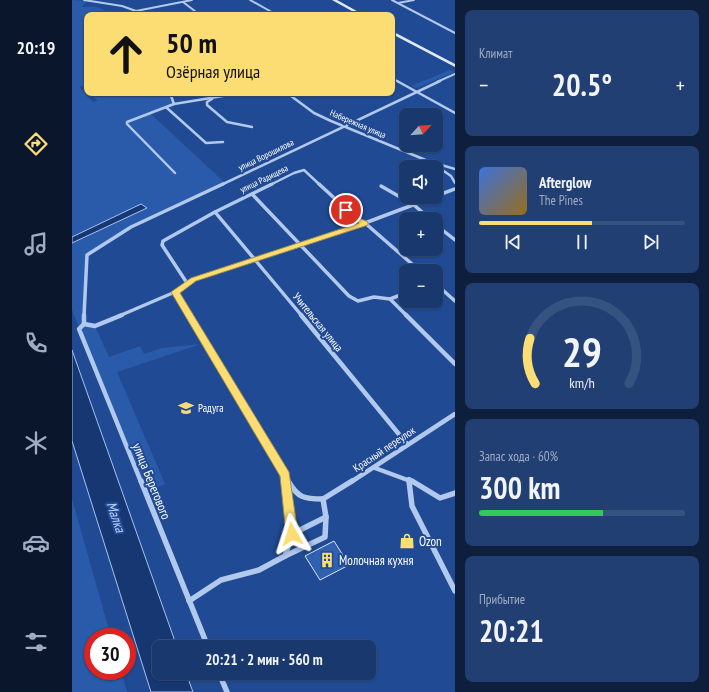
<!DOCTYPE html>
<html lang="ru">
<meta charset="utf-8">
<style>
body{margin:0;font-family:"PT Sans Narrow",sans-serif;background:#213f73;color:#f1f3f6;height:100vh;display:flex;flex-direction:column;font-size:15px;white-space:nowrap}
*{box-sizing:border-box;margin:0}
p{font-size:13px;color:#9facc2}
.icon{flex:none;width:22px;height:22px;fill:none;stroke:currentColor;stroke-width:2;stroke-linecap:round;stroke-linejoin:round}
.map{position:relative;flex:1;overflow:hidden}
.side{display:flex;flex-direction:column;gap:10px;padding:10px;background:#0d1f3c;width:254px}
.side>*{flex:none}
.hud{position:absolute;left:12px;top:12px;width:311px;height:84px;border-radius:8px;box-shadow:0 1px 3px #0004,0 0 0 1px #365281;background:#fbdd73;color:#111;overflow:hidden}
.needle{width:26px;rotate:64deg}
.buttons{position:absolute;left:327px;top:108px;display:grid;gap:8px}
.buttons a{display:grid;place-items:center;width:44px;height:44px;border-radius:8px;background:#18386e;box-shadow:0 1px 3px #0004,0 0 0 1px #365281;font-size:20px}
.speed{position:absolute;left:12px;top:628px;display:flex;gap:8px;font-size:20px;font-weight:700;text-align:center}
.speed>*{display:grid;place-content:center;width:52px;height:52px;border-radius:50%;background:#18386e;box-shadow:0 1px 3px #0004,0 0 0 1px #365281;line-height:1}
.speed .limit{border:6px solid #d22;background:#fff;color:#111}
.pin{position:absolute;display:grid;place-items:center;width:34px;height:34px;color:#fff;margin:-17px;border:2px solid #fff;border-radius:50%;box-shadow:0 1px 4px #0007}
.me{position:absolute;width:44px;margin:-22px;rotate:354deg;stroke-linejoin:round;filter:drop-shadow(0 0 3px #0008)}
.turn{display:flex;align-items:center;gap:14px;height:84px;padding:0 16px;font-size:18px}
.turn .icon{width:52px;height:52px;stroke-width:2.5}
.turn b{display:block;font-size:28px;line-height:34px}
.big{font-size:30px;font-weight:800;line-height:1.1}
.side .widget{flex:1;display:flex;flex-direction:column;justify-content:center;gap:6px;min-width:0;padding:0 14px;border-radius:8px;background:#213f73}
.side .dial{align-items:center;gap:0}
.dial svg{height:104px;overflow:visible;fill:none;stroke:#365281;stroke-width:7;stroke-linecap:round;text-anchor:middle}
.dial text{fill:#f1f3f6;stroke:none}
.song{display:flex;align-items:center;gap:12px}
.cover{width:48px;height:48px;border-radius:6px;background:linear-gradient(135deg,hsl(220 70% 55%),hsl(40 70% 35%))}
.played{height:4px;border-radius:2px;background:linear-gradient(90deg,#fbdd73 55%,#365281 55%)}
.keys{display:flex;justify-content:space-around;direction:ltr}
.heat{display:flex;justify-content:space-between;align-items:center;font-size:22px;direction:ltr}
.charge{height:6px;border-radius:3px;background:linear-gradient(90deg,#34c759 60%,#365281 0)}
.trip{position:absolute;left:80px;top:640px;width:224px;height:40px;border-radius:8px;background:#18386e;box-shadow:0 1px 3px #0004,0 0 0 1px #365281;font-weight:800;line-height:40px;text-align:center}
main{display:flex;flex:1;min-height:0}
.tabs{display:flex;flex-direction:column;width:72px;justify-content:space-around;align-items:center;background:#0a162c;color:#9facc2}
.tabs .icon{width:28px;height:28px}
.tabs .current{color:#fbdd73}
.tabs b{font-size:18px;color:#f1f3f6}
.map>svg:first-child{display:block}
</style>
<main>
<nav class="tabs">
<b>20:19</b>
<svg class="icon current" aria-label="directions" viewBox="0 0 24 24"><path d="M12 3l9 9-9 9-9-9zM9 14v-3h6M13 9l2 2-2 2"/></svg>
<svg class="icon" aria-label="music" viewBox="0 0 24 24"><path d="M9 18V5l10-2v13"/><circle cx="6" cy="18" r="3"/><circle cx="16" cy="16" r="3"/></svg>
<svg class="icon" aria-label="phone" viewBox="0 0 24 24"><path d="M5 4h4l2 5-3 2q2 4 5 5l2-3 5 2v4C11 20 4 13 5 4z"/></svg>
<svg class="icon" aria-label="climate" viewBox="0 0 24 24"><path d="M12 3v18M4 7l16 10M4 17L20 7"/></svg>
<svg class="icon" aria-label="car" viewBox="0 0 24 24"><path d="M5 17H2v-5l4-1 3-4h7l3 4 3 1v5h-3M9 17h6M6 11h13"/><circle cx="7" cy="17" r="2"/><circle cx="17" cy="17" r="2"/></svg>
<svg class="icon" aria-label="filters" viewBox="0 0 24 24"><path d="M4 7h16M4 17h16"/><circle cx="9" cy="7" r="2"/><circle cx="15" cy="17" r="2"/></svg>
</nav>
<div class="map">
<svg width="383" height="692" viewBox="0 0 383 692">
<rect width="100%" height="100%" fill="#204a93"/>
<g fill="#2a5bab">
<path d="M0 0 15 1 9 7C20 7 30 5 37 15H15V86H9L8 88 21 102 26 101 17 93H98L102 104 79 114 153 183 63 224 42 236 15 255 12 324 23 326 37 357 68 346 72 354 90 348 129 344 45 372 93 484 73 493 0 310V243L69 204 0 237Z"/>
<path d="M378 70 383 72 344 88 339 86Z"/>
<path d="M0 499 39 637H21V671H49L55 692H0Z"/>
</g>
<g fill="#163772" stroke="#a6c3ef">
<path d="M69 204 75 208 0 243V237Z"/>
<path d="M0 350 105 647H87V673H114L121 692H79L0 441Z"/>
</g>
<path fill="#3060b0" stroke="#d8e5fa" d="M262 541 277 565 248 580 233 556Z"/>
<g fill="none" stroke-linecap="round" stroke-linejoin="round">
<g stroke="#b2c9ee" stroke-width="2">
<path d="M12 0 50 6 64 11 120 0"/>
<path d="M178 0 205 15"/>
<path d="M320 0 383 33"/>
<path d="M111 2 128 15"/>
<path d="M326 3 342 0"/>
<path d="M276 15 286 13"/>
<path d="M320 78 327 82"/>
<path d="M365 82 383 74"/>
</g>
<g stroke="#b2c9ee" stroke-width="2.5">
<path d="M325 81 383 113"/>
<path d="M98 93 102 104 169 93"/>
<path d="M215 93 242 113 259 121 356 161 383 169"/>
<path d="M140 99 135 102V105L155 122 180 127"/>
<path d="M102 104 55 122V124L103 173"/>
<path d="M95 108 134 143 151 142"/>
<path d="M360 163 379 176 383 183"/>
<path d="M149 185 368 81"/>
<path d="M198 185 222 173 232 170 248 185"/>
</g>
<g stroke="#b2c9ee" stroke-width="3.5">
<path d="M247 184 285 219 293 223 348 271"/>
<path d="M309 186 342 205 358 219"/>
<path d="M180 194 277 296 286 301 302 297 318 299 335 316"/>
<path d="M364 196 383 189"/>
<path d="M143 212 230 316"/>
<path d="M364 225 383 240"/>
<path d="M115 283 90 245 91 241 143 212 200 184"/>
<path d="M364 284 383 301"/>
<path d="M103 292 117 316"/>
<path d="M318 299 334 293"/>
<path d="M12 316 15 255 59 227 151 184"/>
<path d="M47 316 103 292 121 280 293 223 362 197"/>
</g>
<g stroke="#b2c9ee" stroke-width="4.5">
<path d="M117 315 217 482"/>
<path d="M229 315 335 444"/>
<path d="M334 315 383 364"/>
<path d="M12 324V315"/>
<path d="M12 324 23 326 50 315"/>
<path d="M12 324 7 329 69 482"/>
<path d="M303 468 341 482"/>
<path d="M213 477 214 482"/>
<path d="M337 479V482"/>
<path d="M279 482 383 414"/>
</g>
<g stroke="#b2c9ee" stroke-width="5.5">
<path d="M69 481 136 647"/>
<path d="M216 481C226 498 232 499 251 499"/>
<path d="M337 481 340 506 383 591"/>
<path d="M340 481 368 498 383 493"/>
<path d="M251 499 280 481"/>
<path d="M220 534 254 517 251 499"/>
<path d="M213 556 253 537 254 517"/>
<path d="M117 601 149 580 187 570 213 556 220 534 213 481"/>
<path d="M147 673 155 692"/>
</g>
<g fill="#dfe9fa" fill-rule="evenodd">
<path d="M260 0H265L292 15H287Z"/>
<path d="M320 31 383 64V67L320 34Z"/>
</g>
</g>
<path fill="#fbdd73" stroke="#a3904b" d="M274 207 287 218 296 222V225L124 281 108 293 217 472 226 534 224 538 220 540 216 538 214 534 208 476 99 292 119 278 287 223 272 211 271 210Z"/>
<defs>
<g id="school-bare" transform="scale(1.2)"><path d="M0-5L7-2L0 1L-7-2ZM-4 1L0 2.5L4 1V4Q0 6-4 4Z" fill="#fbdd73" stroke="#204a93" stroke-width="2.5" paint-order="stroke"/></g>
<g id="shop-bare" transform="scale(1.2)"><path d="M-5-2.5h2.3a2.7 3.5 0 0 1 5.4 0H5L5.5 6h-11ZM-1.5-2.5h3a1.5 2.3 0 0 0-3 0Z" fill="#fbdd73" stroke="#204a93" stroke-width="2.5" paint-order="stroke"/></g>
<g id="building-bare" transform="scale(1.2)"><path d="M-4-6H4V6H1V3H-1V6H-4ZM-2.5-4.3h1.7v1.8h-1.7ZM.8-4.3h1.7v1.8H.8ZM-2.5-1h1.7V.8h-1.7ZM.8-1h1.7V.8H.8Z" fill="#fbdd73" stroke="#204a93" stroke-width="2.5" paint-order="stroke"/></g>
</defs>
<g fill-rule="evenodd">
<use href="#school-bare" x="114" y="408"/>
<use href="#shop-bare" x="335" y="541"/>
<use href="#building-bare" x="255" y="560"/>
</g>
<g text-anchor="middle" stroke-width="4" stroke-linejoin="round" paint-order="stroke">
<g font-size="9" fill="#fff" stroke="#204a93">
<text transform="translate(286 124) rotate(23)" y="3">Набережная улица</text>
<text transform="translate(194 155) rotate(-26)" y="3">улица Ворошилова</text>
<text transform="translate(192 179) rotate(-26)" y="3">улица Радищева</text>
</g>
<g font-size="11" fill="#fff" stroke="#204a93">
<text transform="translate(246 322) rotate(51)" y="4">Учительская улица</text>
<text transform="translate(312 449) rotate(-34)" y="4">Красный переулок</text>
</g>
<g font-size="11" fill="#fff" stroke="#204a93" text-anchor="start">
<text x="126" y="412">Радуга</text>
</g>
<g font-size="13" fill="#fff" stroke="#204a93">
<text transform="translate(80 481) rotate(68)" y="5">улица Берегового</text>
</g>
<g font-size="13" fill="#fff" stroke="#204a93" text-anchor="start">
<text x="347" y="546">Ozon</text>
<text x="267" y="565">Молочная кухня</text>
</g>
<g font-size="14" font-style="italic" fill="#bfd3f4" stroke="#204a93">
<text transform="translate(44 517) rotate(71)" y="5">Малка</text>
</g>
</g>
</svg>
<div class="buttons">
<a><svg class="needle" viewBox="-14 -14 28 28"><path d="M0-13l5 13h-10z" fill="#e53935"/><path d="M0 13l5-13h-10z" fill="#9facc2"/></svg></a>
<a><svg class="icon" aria-label="sound" viewBox="0 0 24 24"><path d="M4 9h4l5-4v14l-5-4H4zM17 9q2 3 0 6"/></svg></a>
<a>+</a>
<a>−</a>
</div>
<div class="speed"><div class="limit">30</div></div>
<div class="pin" style="left:274px;top:210px;background:#d93025"><svg class="icon" aria-label="arrive" viewBox="0 0 24 24"><path d="M6 21V4h12l-3 4 3 4H6"/></svg></div>
<svg class="me" style="left:220px;top:534px" viewBox="-20 -20 40 40"><path d="M0-17L14 15 0 8-14 15z" fill="#fbdd73" stroke="#fff" stroke-width="4"/></svg>
<div class="trip">20:21 · 2 мин · 560 m</div>
<div class="hud">
<div class="turn"><svg class="icon" aria-label="ahead" viewBox="0 0 24 24"><path d="M12 20V5M6 11l6-6 6 6"/></svg><div><b>50 m</b>Озёрная улица</div></div>
</div>
</div>
<section class="side">
<div class="widget"><p>Климат</p>
<div class="heat"><a>−</a><b class="big">20.5°</b><a>+</a></div>
</div>
<div class="widget">
<div class="song"><i class="cover"></i><div><b>Afterglow</b><p>The Pines</p></div></div>
<div class="played"></div>
<div class="keys"><svg class="icon" aria-label="previous" viewBox="0 0 24 24"><path d="M18 5L8 12l10 7zM5 5v14"/></svg><svg class="icon" aria-label="pause" viewBox="0 0 24 24"><path d="M8 5v14M16 5v14"/></svg><svg class="icon" aria-label="next" viewBox="0 0 24 24"><path d="M6 5l10 7-10 7zM19 5v14"/></svg></div>
</div>
<div class="widget dial"><svg viewBox="0 0 100 80">
<path d="M14 69A42 42 0 1 1 86 69"/>
<path d="M14 69A42 42 0 0 1 10 34" stroke="#fbdd73"/>
<text x="50" y="56" font-size="32" font-weight="700">29</text>
<text x="50" y="72" font-size="11">km/h</text>
</svg></div>
<div class="widget"><p>Запас хода · 60%</p><b class="big">300 km</b><div class="charge"></div></div>
<div class="widget"><p>Прибытие</p><b class="big">20:21</b></div>
</section>
</main>
